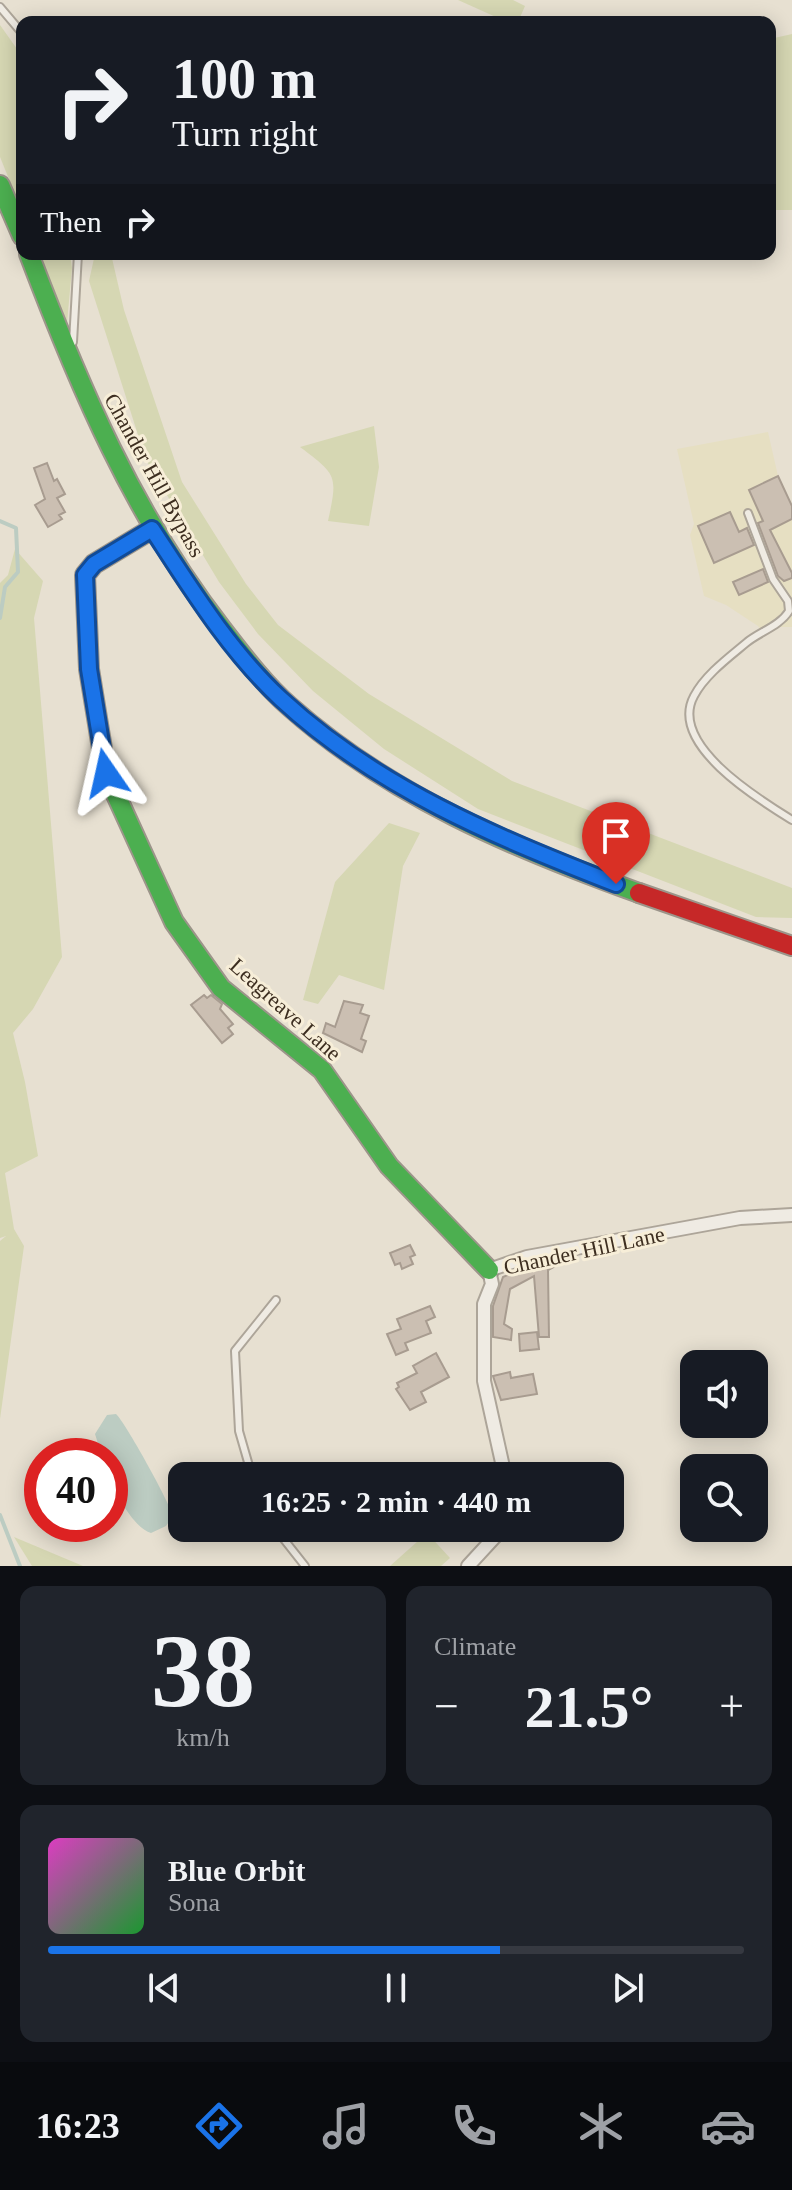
<!DOCTYPE html>
<meta charset="utf-8">
<style>
body{margin:0;font-family:"Times New Roman",serif;background:#20242c;color:#f1f3f6;height:100vh;display:flex;flex-direction:column;font-size:30px;white-space:nowrap}
*{box-sizing:border-box;margin:0}
p{font-size:26px;color:#9ea1a6}
.icon{flex:none;width:44px;height:44px;fill:none;stroke:currentColor;stroke-width:2;stroke-linecap:round;stroke-linejoin:round}
.map{position:relative;height:1566px;overflow:hidden}
.panel{display:flex;flex-direction:column;gap:20px;padding:20px;background:#0d0f14;flex:1}
.panel>*{flex:none}
.banner{position:absolute;left:16px;top:16px;width:760px;height:244px;border-radius:16px;box-shadow:0 4px 20px #0003;background:#171b24;color:#f1f3f6;overflow:hidden}
.tools{position:absolute;left:680px;top:1350px;display:grid;gap:16px}
.tools a{display:grid;place-items:center;width:88px;height:88px;border-radius:16px;background:#171b24;box-shadow:0 4px 20px #0003;font-size:40px}
.speed{position:absolute;left:24px;top:1438px;display:flex;gap:16px;font-size:40px;font-weight:700;text-align:center}
.speed>*{display:grid;place-content:center;width:104px;height:104px;border-radius:50%;background:#171b24;box-shadow:0 4px 20px #0003;line-height:1}
.speed .limit{border:12px solid #d22;background:#fff;color:#111}
.pin{position:absolute;display:grid;place-items:center;width:68px;height:68px;color:#fff;margin:-82px -34px;border-radius:50% 50% 50% 0;rotate:-45deg;box-shadow:0 0 8px #0007}
.pin .icon{rotate:45deg}
.me{position:absolute;width:88px;margin:-44px;rotate:349deg;stroke-linejoin:round;filter:drop-shadow(0 0 6px #0008)}
.turn{display:flex;align-items:center;gap:28px;height:168px;padding:0 24px;font-size:36px}
.turn .icon{width:104px;height:104px;stroke-width:2.5}
.turn b{display:block;font-size:56px;line-height:68px}
.then{display:flex;align-items:center;height:76px;padding:0 24px;background:#0003;gap:16px;font-size:30px}
.big{font-size:60px;font-weight:700;line-height:1.1}
.panel .widget{flex:1;display:flex;flex-direction:column;justify-content:center;gap:12px;min-width:0;padding:0 28px;border-radius:16px;background:#20242c}
.panel .dial{align-items:center;gap:0}
.dial b{font-size:104px;line-height:1}
.song{display:flex;align-items:center;gap:24px}
.cover{width:96px;height:96px;border-radius:12px;background:linear-gradient(135deg,hsl(310 70% 55%),hsl(130 70% 35%))}
.played{height:8px;border-radius:4px;background:linear-gradient(90deg,#1a73e8 65%,#363941 65%)}
.keys{display:flex;justify-content:space-around;direction:ltr}
.heat{display:flex;justify-content:space-between;align-items:center;font-size:44px;direction:ltr}
.panel .tiles{flex:1;display:grid;gap:20px;grid-template-columns:1fr 1fr}
.widget:last-child{grid-column:span 2}
.trip{position:absolute;left:168px;top:1462px;width:456px;height:80px;border-radius:16px;background:#171b24;box-shadow:0 4px 20px #0003;font-weight:700;line-height:80px;text-align:center}
.tab-bar{display:flex;height:128px;justify-content:space-around;align-items:center;background:#090b0e;color:#9ea1a6}
.tab-bar .icon{width:56px;height:56px}
.tab-bar .on{color:#1a73e8}
.tab-bar b{font-size:36px;color:#f1f3f6}
.map>svg:first-child{display:block}
</style>
<div class="map">
<svg width="792" height="1566" viewBox="0 0 792 1566">
<rect width="100%" height="100%" fill="#e7e0d1"/>
<path fill="#e6dfc2" d="M768 432 778 476 792 506V627H779L764 635 758 626 726 605 704 596 690 535 694 524 677 449Z"/>
<g fill="#d6d7b3">
<path d="M458 0H513L525 6 518 22H507Z"/>
<path d="M0 25 22 56V211L0 157Z"/>
<path d="M792 34V210H770V39Z"/>
<path d="M39 254H70L72 268 67 323Z"/>
<path d="M95 254H111L124 310 182 482 246 584 278 625 369 694 512 781 792 888V918L756 917 478 809 384 749 313 691 258 634 219 582 146 460 89 281Z"/>
<path d="M374 426 379 467 369 526 328 521C338 475 337 475 300 447Z"/>
<path d="M15 549 43 581 34 618 62 957 33 1009 13 1033 25 1082 38 1156 5 1173 14 1229 24 1246 0 1419V1241L6 1236 0 1238V583L8 575Z"/>
<path d="M389 823 420 833 403 866 384 990 339 975 318 1004 303 1000 335 882Z"/>
<path d="M427 1533 450 1558 441 1566H390Z"/>
<path d="M14 1537 83 1566H32Z"/>
</g>
<path fill="#bcccc2" d="M116 1414C125 1422 170 1503 173 1516L166 1526 151 1533C135 1529 114 1493 110 1476 109 1470 110 1462 110 1456H102L95 1434 107 1415Z"/>
<g fill="none" stroke-linecap="round" stroke-linejoin="round">
<g stroke="#bcccc2" stroke-width="4">
<path d="M0 521 16 528 18 572 5 587 0 618"/>
<path d="M0 1515 20 1566"/>
</g>
</g>
<g fill="#cbbfb2" stroke="#a89c90" stroke-width="2">
<path d="M47 463 54 481 57 479 65 494 57 498 65 512 59 515 62 519 48 527 35 505 45 499 34 468Z"/>
<path d="M778 476 792 506V519L770 530 792 573V578L784 581 778 576 758 523 763 521 749 490Z"/>
<path d="M730 512 739 532 747 528 754 545 714 563 698 526Z"/>
<path d="M763 569 768 582 739 595 733 582Z"/>
<path d="M204 995 207 998 211 995 222 1004 220 1009 233 1024 228 1028 233 1034 222 1043 191 1005Z"/>
<path d="M344 1001 363 1005 360 1013 369 1016 361 1039 366 1041 362 1052 323 1033 326 1023 335 1027Z"/>
<path d="M410 1245 415 1255 410 1257 413 1264 402 1269 400 1263 395 1265 390 1253Z"/>
<path d="M559 1264 548 1270 549 1337H539L534 1276 510 1289 504 1324 512 1329 511 1340 493 1337V1306L503 1277 529 1266Z"/>
<path d="M430 1306 435 1317 426 1321 431 1333 405 1343 408 1350 396 1355 387 1334 401 1329 397 1319Z"/>
<path d="M537 1332 539 1349 520 1351 519 1334Z"/>
<path d="M436 1353 449 1377 421 1392 426 1402 410 1410 396 1389 399 1387 397 1383 417 1373 413 1366Z"/>
<path d="M510 1372 511 1378 533 1374 537 1394 501 1400 493 1376Z"/>
</g>
<g fill="none" stroke-linecap="round" stroke-linejoin="round">
<g stroke="#ada599" stroke-width="10">
<g id="lane">
<path d="M0 7 22 33"/>
<path d="M73 342 78 254"/>
<path d="M748 513 773 579 788 601 789 611C780 626 759 632 746 643 728 658 705 675 694 696 668 744 758 799 792 820"/>
<path d="M252 1476 239 1431 235 1351 276 1300"/>
<path d="M275 1528 305 1566"/>
</g>
</g>
<g stroke="#ada599" stroke-width="16">
<g id="street">
<path d="M505 1476 484 1381V1304L492 1284 489 1270 527 1257 740 1218 792 1215"/>
<path d="M468 1566 503 1528"/>
</g>
</g>
<g stroke="#9c958a" stroke-width="22">
<g id="fast">
<path d="M0 185 22 236"/>
<path d="M29 254C79 386 134 516 222 629 243 656 264 684 289 706 390 796 514 848 639 893"/>
<path d="M152 529 94 564 85 575 89 669 106 773 174 922 221 988 322 1070 389 1166 489 1270"/>
</g>
</g>
<g stroke="#9c958a" stroke-width="22">
<path id="jam" d="M639 893 792 946"/>
</g>
<use href="#lane" stroke="#efebe3" stroke-width="6"/>
<use href="#street" stroke="#efebe3" stroke-width="12"/>
<use href="#fast" stroke="#4caf50" stroke-width="18"/>
<use href="#jam" stroke="#c62828" stroke-width="18"/>
</g>
<g fill="none" stroke-linecap="round" stroke-linejoin="round">
<g stroke="#114b97" stroke-width="20">
<path id="route" d="M106 773 89 669 85 575 94 564 152 529C190 587 229 651 281 699 377 788 496 837 616 884"/>
</g>
<use href="#route" stroke="#1a73e8" stroke-width="14"/>
</g>
<g text-anchor="middle" stroke-width="6" stroke-linejoin="round" paint-order="stroke">
<g font-size="22" fill="#3d2e20" stroke="#f7eed8">
<text transform="translate(155 475) rotate(61)" y="8">Chander Hill Bypass</text>
<text transform="translate(286 1009) rotate(42)" y="8">Leagreave Lane</text>
<text transform="translate(584 1250) rotate(-12)" y="8">Chander Hill Lane</text>
</g>
</g>
</svg>
<div class="tools">
<a><svg class="icon" aria-label="sound" viewBox="0 0 24 24"><path d="M4 9h4l5-4v14l-5-4H4zM17 9q2 3 0 6"/></svg></a>
<a><svg class="icon" aria-label="search" viewBox="0 0 24 24"><circle cx="10" cy="10" r="6"/><path d="M15 15l6 6"/></svg></a>
</div>
<div class="speed"><div class="limit">40</div></div>
<div class="pin" style="left:616px;top:884px;background:#d93025"><svg class="icon" aria-label="arrive" viewBox="0 0 24 24"><path d="M6 21V4h12l-3 4 3 4H6"/></svg></div>
<svg class="me" style="left:106px;top:773px" viewBox="-20 -20 40 40"><path d="M0-17L14 15 0 8-14 15z" fill="#1a73e8" stroke="#fff" stroke-width="4"/></svg>
<div class="trip">16:25 · 2 min · 440 m</div>
<div class="banner">
<div class="turn"><svg class="icon" aria-label="right" viewBox="0 0 24 24"><path d="M7 20v-9h11M14 6l5 5-5 5"/></svg><div><b>100 m</b>Turn right</div></div>
<div class="then">Then<svg class="icon" aria-label="right" viewBox="0 0 24 24"><path d="M7 20v-9h11M14 6l5 5-5 5"/></svg></div>
</div>
</div>
<section class="panel">
<div class="tiles">
<div class="widget dial"><b>38</b><p>km/h</p></div>
<div class="widget"><p>Climate</p>
<div class="heat"><a>−</a><b class="big">21.5°</b><a>+</a></div>
</div>
<div class="widget">
<div class="song"><i class="cover"></i><div><b>Blue Orbit</b><p>Sona</p></div></div>
<div class="played"></div>
<div class="keys"><svg class="icon" aria-label="previous" viewBox="0 0 24 24"><path d="M18 5L8 12l10 7zM5 5v14"/></svg><svg class="icon" aria-label="pause" viewBox="0 0 24 24"><path d="M8 5v14M16 5v14"/></svg><svg class="icon" aria-label="next" viewBox="0 0 24 24"><path d="M6 5l10 7-10 7zM19 5v14"/></svg></div>
</div>
</div>
</section>
<nav class="tab-bar">
<b>16:23</b>
<svg class="icon on" aria-label="directions" viewBox="0 0 24 24"><path d="M12 3l9 9-9 9-9-9zM9 14v-3h6M13 9l2 2-2 2"/></svg>
<svg class="icon" aria-label="music" viewBox="0 0 24 24"><path d="M9 18V5l10-2v13"/><circle cx="6" cy="18" r="3"/><circle cx="16" cy="16" r="3"/></svg>
<svg class="icon" aria-label="phone" viewBox="0 0 24 24"><path d="M5 4h4l2 5-3 2q2 4 5 5l2-3 5 2v4C11 20 4 13 5 4z"/></svg>
<svg class="icon" aria-label="climate" viewBox="0 0 24 24"><path d="M12 3v18M4 7l16 10M4 17L20 7"/></svg>
<svg class="icon" aria-label="car" viewBox="0 0 24 24"><path d="M5 17H2v-5l4-1 3-4h7l3 4 3 1v5h-3M9 17h6M6 11h13"/><circle cx="7" cy="17" r="2"/><circle cx="17" cy="17" r="2"/></svg>
</nav>
